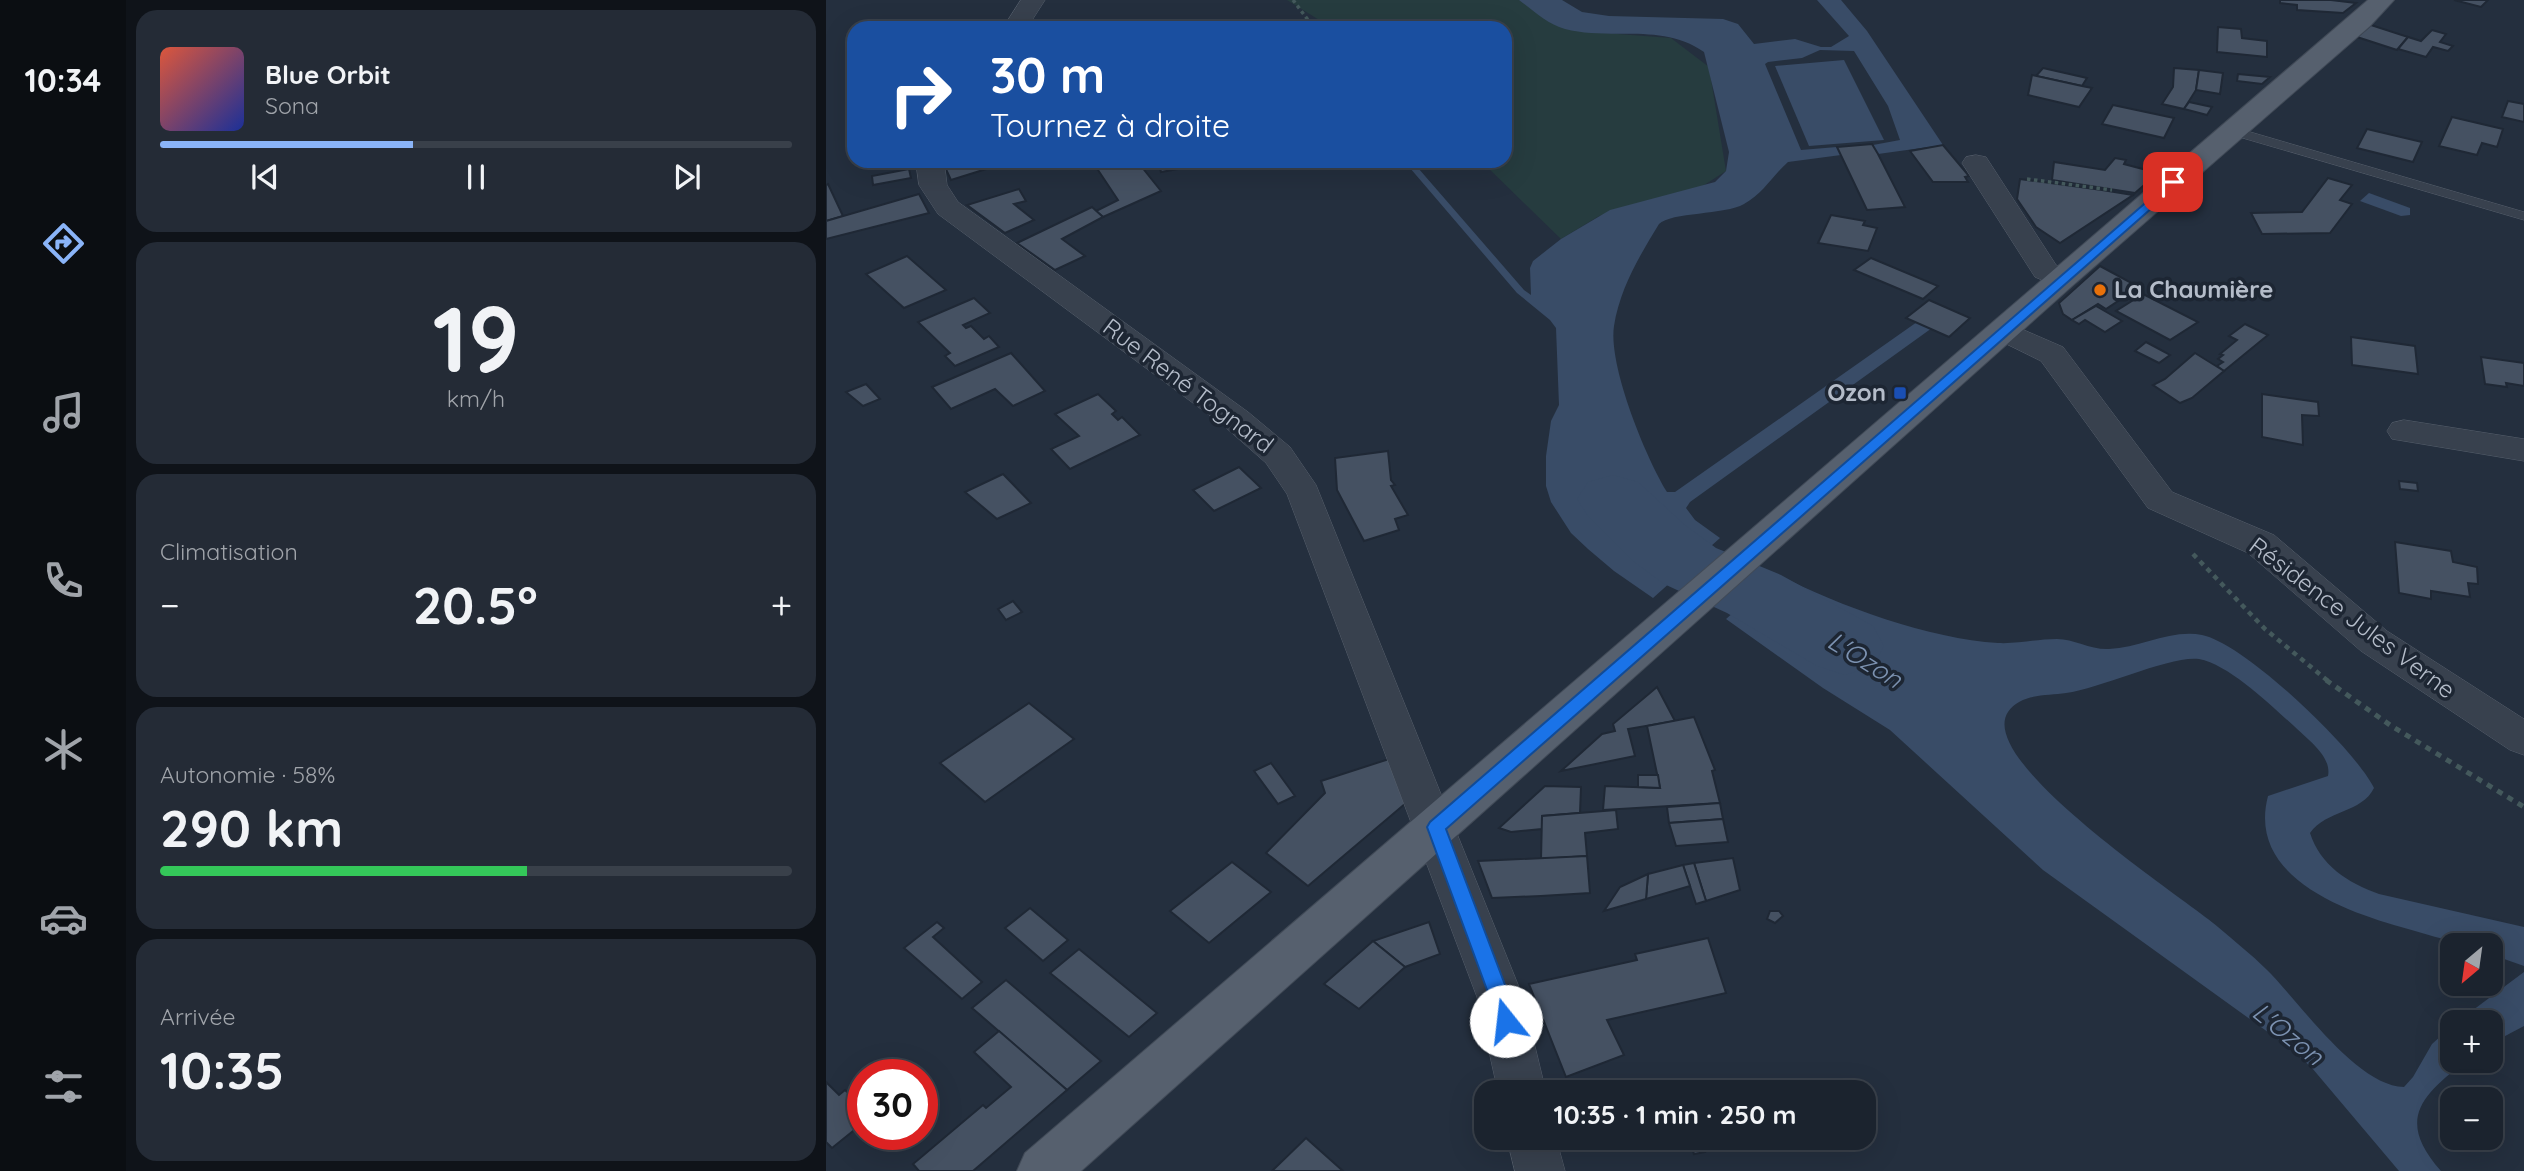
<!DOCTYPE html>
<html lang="fr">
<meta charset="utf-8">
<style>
body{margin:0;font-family:Quicksand,sans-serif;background:#242b36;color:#f1f3f6;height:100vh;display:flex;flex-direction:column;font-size:26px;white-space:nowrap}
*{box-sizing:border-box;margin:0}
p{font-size:23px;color:#a0a4aa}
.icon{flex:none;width:38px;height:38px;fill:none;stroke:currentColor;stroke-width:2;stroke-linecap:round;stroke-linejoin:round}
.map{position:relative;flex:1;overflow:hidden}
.details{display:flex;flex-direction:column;gap:10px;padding:10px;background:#0f1319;width:700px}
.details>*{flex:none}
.guide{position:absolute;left:21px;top:21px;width:665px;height:147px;border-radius:21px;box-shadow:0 7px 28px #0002,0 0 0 2px #39404a;background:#1a4fa0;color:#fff;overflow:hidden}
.needle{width:46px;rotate:209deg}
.buttons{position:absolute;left:1614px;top:933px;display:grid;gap:14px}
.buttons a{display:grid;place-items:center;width:63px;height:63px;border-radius:14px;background:#1b232e;box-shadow:0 7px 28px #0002,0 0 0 2px #39404a;font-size:35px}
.speed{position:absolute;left:21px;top:1059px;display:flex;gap:14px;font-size:35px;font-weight:700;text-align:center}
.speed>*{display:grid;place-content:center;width:91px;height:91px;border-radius:50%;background:#1b232e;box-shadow:0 7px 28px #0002,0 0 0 2px #39404a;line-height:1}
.speed .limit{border:10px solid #d22;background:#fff;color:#111}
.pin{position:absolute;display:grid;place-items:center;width:60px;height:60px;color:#fff;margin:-30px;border-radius:14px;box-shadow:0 4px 10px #0006}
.me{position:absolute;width:77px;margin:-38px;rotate:344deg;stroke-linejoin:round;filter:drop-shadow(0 0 5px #0008)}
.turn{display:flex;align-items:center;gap:24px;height:147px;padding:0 28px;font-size:32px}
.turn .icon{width:91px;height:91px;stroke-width:2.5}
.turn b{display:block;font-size:49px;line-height:60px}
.big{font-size:52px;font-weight:700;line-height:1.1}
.details .tile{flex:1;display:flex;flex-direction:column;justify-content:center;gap:10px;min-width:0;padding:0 24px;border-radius:21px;background:#242b36}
.details .dial{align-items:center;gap:0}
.dial b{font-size:91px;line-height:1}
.song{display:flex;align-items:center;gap:21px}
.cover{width:84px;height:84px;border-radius:10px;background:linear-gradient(135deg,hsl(10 70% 55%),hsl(230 70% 35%))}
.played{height:7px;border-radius:4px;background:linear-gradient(90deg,#8ab4f8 40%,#39404a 40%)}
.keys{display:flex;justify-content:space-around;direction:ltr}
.heat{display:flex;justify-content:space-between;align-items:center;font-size:38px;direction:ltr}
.charge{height:10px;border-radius:5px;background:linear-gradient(90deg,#34c759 58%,#39404a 0)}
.trip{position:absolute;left:648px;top:1080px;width:402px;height:70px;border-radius:21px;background:#1b232e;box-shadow:0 7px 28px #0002,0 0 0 2px #39404a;font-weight:700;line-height:70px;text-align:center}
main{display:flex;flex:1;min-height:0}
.tabs{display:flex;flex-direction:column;width:126px;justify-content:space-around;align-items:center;background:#0b0e12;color:#a0a4aa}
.tabs .icon{width:49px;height:49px}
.tabs .active{color:#8ab4f8}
.tabs b{font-size:32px;color:#f1f3f6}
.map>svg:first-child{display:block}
</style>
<main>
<nav class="tabs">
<b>10:34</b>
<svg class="icon active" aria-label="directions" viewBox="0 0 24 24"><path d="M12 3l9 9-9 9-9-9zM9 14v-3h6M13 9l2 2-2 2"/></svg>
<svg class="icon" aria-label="music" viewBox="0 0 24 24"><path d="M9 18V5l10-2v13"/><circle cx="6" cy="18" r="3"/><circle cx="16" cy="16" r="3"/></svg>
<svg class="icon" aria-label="phone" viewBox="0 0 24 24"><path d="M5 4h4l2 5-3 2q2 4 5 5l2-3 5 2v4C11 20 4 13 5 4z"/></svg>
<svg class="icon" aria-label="climate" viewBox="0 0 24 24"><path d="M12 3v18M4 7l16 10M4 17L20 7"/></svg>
<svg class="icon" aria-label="car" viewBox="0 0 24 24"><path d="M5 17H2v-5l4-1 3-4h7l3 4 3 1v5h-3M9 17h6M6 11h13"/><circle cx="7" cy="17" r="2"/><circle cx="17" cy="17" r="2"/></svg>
<svg class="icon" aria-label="filters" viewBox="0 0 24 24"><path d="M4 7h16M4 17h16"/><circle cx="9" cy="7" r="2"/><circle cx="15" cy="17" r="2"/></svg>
</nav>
<section class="details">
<div class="tile">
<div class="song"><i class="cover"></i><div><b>Blue Orbit</b><p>Sona</p></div></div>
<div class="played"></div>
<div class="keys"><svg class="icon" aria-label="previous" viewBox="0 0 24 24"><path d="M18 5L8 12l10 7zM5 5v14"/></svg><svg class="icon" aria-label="pause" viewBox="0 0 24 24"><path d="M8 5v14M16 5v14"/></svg><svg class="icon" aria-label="next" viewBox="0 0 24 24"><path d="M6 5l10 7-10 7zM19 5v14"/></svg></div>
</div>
<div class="tile dial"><b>19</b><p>km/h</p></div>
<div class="tile"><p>Climatisation</p>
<div class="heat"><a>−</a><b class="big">20.5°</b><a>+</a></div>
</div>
<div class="tile"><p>Autonomie · 58%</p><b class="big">290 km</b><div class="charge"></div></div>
<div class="tile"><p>Arrivée</p><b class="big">10:35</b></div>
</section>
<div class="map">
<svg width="1698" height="1171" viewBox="0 0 1698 1171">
<rect width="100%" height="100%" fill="#242f3e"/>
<path fill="#263c3f" d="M461 0H695L752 31 845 38 883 67 900 171 872 189 773 216 735 239 655 161H679V28H506Z"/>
<g fill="#394c67">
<path d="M693 0H736L756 12 783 16 897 19 912 24 928 44 969 39 995 47H1005L1023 36 991 0H1015L1041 31 1117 145 1052 154 1047 145 1074 140 1062 106 1028 51 994 50 976 58 942 62 939 64 975 150 1011 147 1015 155 962 162C946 176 937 194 918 204 899 215 845 212 833 224 814 255 794 288 788 326 782 366 820 458 841 492H849L1091 322 1106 328 864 502 860 508 869 520 894 538 827 598 788 571 762 549 745 533 725 502 720 486V456L725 421 733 405 730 328 724 320 691 293 578 161H586L698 290 705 295 704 268 707 261 735 239 784 210 889 182 900 171 903 152 878 52C837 22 784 41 739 29 721 24 708 11 693 0Z"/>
<path d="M1018 60 1058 140 983 146 949 66Z"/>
<path d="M1543 193 1584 208V215L1575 216 1534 201Z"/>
<path d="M951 574C1012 606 1104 639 1172 643 1192 644 1211 639 1231 639 1248 639 1265 650 1283 649 1314 648 1345 629 1376 635 1418 643 1529 749 1548 788 1536 813 1500 810 1484 833 1494 865 1522 883 1553 894L1698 927V966L1664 954V945C1633 945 1606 936 1575 927 1516 910 1421 876 1442 796L1502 776C1506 756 1481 739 1468 726 1444 705 1404 665 1373 659 1346 655 1275 688 1240 693 1221 696 1195 693 1182 712 1149 762 1358 898 1392 927 1408 941 1425 954 1440 969 1473 1001 1530 1086 1578 1087L1587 1077 1606 1044 1626 1026V1060L1640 1061C1593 1097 1571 1121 1615 1171H1573L1486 1068 1464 1048 1217 870 1064 730 997 688 900 619Z"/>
<path d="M1698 972V1026L1664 1044V1022H1631Z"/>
</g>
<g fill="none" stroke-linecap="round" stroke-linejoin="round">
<path fill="#394c67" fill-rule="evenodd" d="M787 475 812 482 859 525 890 548 955 575 1047 626 1058 646 1047 666 1019 675 991 666 901 613 838 584 807 561 762 516 751 499 762 482Z"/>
</g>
<g fill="#455162" stroke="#1f2835" stroke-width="2">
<path d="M1454 0H1505L1530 3 1517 13 1471 10V5L1454 3Z"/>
<path d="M1628 0H1662L1655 7Z"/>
<path d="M1545 25 1582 37 1571 50 1531 37Z"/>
<path d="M1392 27 1415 29 1416 38 1441 41V57L1391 52Z"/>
<path d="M1606 30 1620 34 1614 42 1627 46 1622 51 1607 47 1600 57 1572 49 1582 37 1595 41Z"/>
<path d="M1217 68 1261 78 1256 86 1210 76Z"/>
<path d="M1348 68 1373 70 1370 90 1358 109 1336 104 1347 87Z"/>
<path d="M1373 70 1397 73 1394 94 1370 90Z"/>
<path d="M1412 74 1444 77 1436 84 1411 81Z"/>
<path d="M1206 75 1256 86 1266 88 1253 107 1202 95Z"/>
<path d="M1682 101 1698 104V122L1676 117Z"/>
<path d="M1363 102 1386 107 1381 115 1358 109Z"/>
<path d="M1287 105 1348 118 1338 138 1276 124Z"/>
<path d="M1626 117 1677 129 1671 147 1656 143 1651 155 1613 146Z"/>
<path d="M1541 129 1596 142 1587 162 1531 148Z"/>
<path d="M1046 144 1052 154 1079 207 1041 210 1011 147Z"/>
<path d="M1117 145 1143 176 1139 177 1142 182H1107L1084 151Z"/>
<path d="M1289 158 1300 160 1298 164 1332 173 1309 193 1226 180 1228 162 1279 170Z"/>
<path d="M132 161H186L125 180 118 165Z"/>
<path d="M302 161H311L335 191 277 217 270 211 292 200 270 167Z"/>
<path d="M332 161H396L335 172Z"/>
<path d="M83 169 85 178 47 185 46 176Z"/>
<path d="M1502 178 1526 185 1514 200 1526 204 1504 233 1436 234 1425 213 1476 212Z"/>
<path d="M1194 179 1276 190 1307 195 1234 243 1210 227 1191 199Z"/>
<path d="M2 184 17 216 0 221V185Z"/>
<path d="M193 189 200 201 188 204 208 220 179 233 141 205Z"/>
<path d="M93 194 103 213 0 239V221Z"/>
<path d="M266 207 277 217 236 239 259 256 229 270 191 243Z"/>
<path d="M1005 215 1039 221 1037 225 1051 228 1042 251 992 243Z"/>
<path d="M81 256 120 290 78 308 40 274Z"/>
<path d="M1045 258 1112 286 1097 299 1028 270Z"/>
<path d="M1274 266 1313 287 1280 309 1272 304 1246 320 1237 314 1233 303Z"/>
<path d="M1317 294 1372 322 1344 340 1290 311Z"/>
<path d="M148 298 164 313 137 325 140 328 145 326 158 339 163 336 173 347 129 366 119 356 124 353 92 322Z"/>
<path d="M1103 300 1144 318 1123 337 1080 318Z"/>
<path d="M1270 306 1296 321 1279 332 1259 320 1253 324 1246 320Z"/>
<path d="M1419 324 1442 335 1398 371 1391 366 1397 362 1392 359 1397 355 1394 354 1411 340 1403 336Z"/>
<path d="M1525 337 1589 346 1592 374 1526 365Z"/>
<path d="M1320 342 1335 350 1344 355 1333 363 1309 351Z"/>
<path d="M185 353 219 391 187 406 169 389 125 409 106 387Z"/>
<path d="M1369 353 1398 371 1366 398 1354 403 1327 385 1339 379Z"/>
<path d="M1655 357 1698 363V386L1680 383 1681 387 1659 384Z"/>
<path d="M40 384 54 399 37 406 20 392Z"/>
<path d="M272 394 290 411 286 414 292 420 296 417 314 435 244 469 225 449 253 436 229 414Z"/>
<path d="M1436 394 1492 402 1493 416 1476 415 1477 445 1436 437Z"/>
<path d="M562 451 565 480 569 485 565 486 582 515 569 519 573 530 538 541 511 490 509 458Z"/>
<path d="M413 467 435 488 388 511 367 490Z"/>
<path d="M177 474 205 503 171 519 139 492Z"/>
<path d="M1573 481 1591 483 1592 491 1574 489Z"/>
<path d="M1569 542 1625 551 1627 562 1651 567 1652 584 1642 583 1644 597 1605 591V599L1573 593Z"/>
<path d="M187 601 196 612 180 620 172 609Z"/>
<path d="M831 687 849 721 802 729 809 756 735 771 776 734 789 731 787 724Z"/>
<path d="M203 703 248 739 159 802 114 763Z"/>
<path d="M868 717 889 770 886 771 894 803 777 810 779 786 834 788 821 726Z"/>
<path d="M563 759 580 803 482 886 440 853 499 793 495 781Z"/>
<path d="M445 763 469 796 452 804 428 771Z"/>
<path d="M812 775H832L834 788 812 787Z"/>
<path d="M719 786 755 787 754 813 716 816V829L685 832 673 828Z"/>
<path d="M894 803 897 819 843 823 841 807Z"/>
<path d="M790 810 792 829 759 833 761 856 715 859 716 816Z"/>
<path d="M897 819 902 842 850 846 843 823Z"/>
<path d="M761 856 764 893 715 896 666 898 652 861Z"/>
<path d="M907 858 914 890 880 901 868 863Z"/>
<path d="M406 862 445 892 383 943 344 911Z"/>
<path d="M868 863 880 901 870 904 857 865Z"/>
<path d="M857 865 864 886 820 899 822 874Z"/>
<path d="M822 874 820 899 778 911 794 887Z"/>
<path d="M204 908 242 940 217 961 179 928Z"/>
<path d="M944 911H953L957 916 949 923 941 919Z"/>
<path d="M111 922 118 928 107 937 156 982 136 999 78 948Z"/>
<path d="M603 922 614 954 579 967 547 941Z"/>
<path d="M882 938 900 993 781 1020 798 1055 740 1077 703 984 811 960 809 954Z"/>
<path d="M547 941 579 967 533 1009 498 984Z"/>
<path d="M253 949 331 1013 303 1037 224 973Z"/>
<path d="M180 980 275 1061 241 1090 146 1008Z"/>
<path d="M173 1031 241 1090 147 1171H93L87 1164 157 1105 160 1108 185 1087 148 1052Z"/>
<path d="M0 1082 13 1095 19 1090 37 1107V1123L6 1148 0 1142Z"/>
<path d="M480 1138 517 1171H446Z"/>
<path d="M875 1138 879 1152 868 1154 864 1142Z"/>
</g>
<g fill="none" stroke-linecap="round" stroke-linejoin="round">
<g stroke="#565f6c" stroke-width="1">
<path id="service" d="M1407 127 1698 212V220L1403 134V128Z"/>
</g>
<g stroke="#565f6c" stroke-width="1">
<g id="minor">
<path d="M195 0H219L201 28H177Z"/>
<path d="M1150 155 1160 157 1230 265 1246 273 1250 279 1246 285 1235 288 1209 277 1136 163 1140 157Z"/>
<path d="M90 161H118L121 185 132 202 422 412 464 447 490 485 697 997 720 1092H672L651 997 461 494 440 463 398 426 112 214 93 185Z"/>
<path d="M1177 321 1237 347 1346 492 1448 535 1561 631 1698 719V755L1684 750 1535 651 1422 553 1322 508 1215 361 1166 337 1161 330 1166 323Z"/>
<path d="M1578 420 1698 439V461L1566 439 1561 431 1566 423Z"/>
<path d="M681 1138H730L739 1171H689Z"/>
</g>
</g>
<g stroke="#414a57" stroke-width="2">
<path id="primary" d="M1542 0H1568L1544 26 1246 286 255 1171H191L199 1153Z"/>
</g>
<g stroke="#44595c" stroke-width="3.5" stroke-dasharray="3.5 3.5" stroke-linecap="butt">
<path d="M467 0 488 28"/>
<path d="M1201 179 1286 190"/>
</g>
<path stroke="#44595c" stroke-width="4.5" stroke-dasharray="5 5" stroke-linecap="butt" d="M1367 554 1439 629 1502 681"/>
<path stroke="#44595c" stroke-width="5" stroke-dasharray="6 6" stroke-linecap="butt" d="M1500 680 1564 725 1698 807"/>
<use href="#service" fill="#38414e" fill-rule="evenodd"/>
<use href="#minor" fill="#38414e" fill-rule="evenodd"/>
<use href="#primary" fill="#56606e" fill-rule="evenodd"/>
</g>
<path fill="#1a73e8" stroke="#114b97" stroke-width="2" d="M1347 179 1352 180V185L620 829 684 998 690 1021 687 1028 680 1030 673 1028 664 998 601 827 604 822Z"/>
<circle fill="#e8710a" stroke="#1d2633" stroke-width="2.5" cx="1274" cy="290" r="7"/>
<rect fill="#1a4fb4" stroke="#1d2633" stroke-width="2.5" x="1067" y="386" width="14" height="14" rx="3.5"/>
<g text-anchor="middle" stroke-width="7" stroke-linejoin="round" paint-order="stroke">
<g font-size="24" font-weight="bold" fill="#b4bcc9" stroke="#1d2633" text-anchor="start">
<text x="1288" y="298">La Chaumière</text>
<text x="1060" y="401" text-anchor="end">Ozon</text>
</g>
<g font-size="24" fill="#b4bcc9" stroke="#1d2633">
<text transform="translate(362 386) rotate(37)" y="8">Rue René Tognard</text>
<text transform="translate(1526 618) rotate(37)" y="8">Résidence Jules Verne</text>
</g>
<g font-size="26" font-style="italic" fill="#7c92b1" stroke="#1d2633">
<text transform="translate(1039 660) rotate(32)" y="9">L'Ozon</text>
<text transform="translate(1462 1034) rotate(39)" y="9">L'Ozon</text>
</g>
</g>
</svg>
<div class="buttons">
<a><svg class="needle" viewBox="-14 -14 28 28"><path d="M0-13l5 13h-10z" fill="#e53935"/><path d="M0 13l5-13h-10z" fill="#a0a4aa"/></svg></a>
<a>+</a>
<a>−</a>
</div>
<div class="speed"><div class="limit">30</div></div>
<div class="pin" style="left:1347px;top:182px;background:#d93025"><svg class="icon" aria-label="arrive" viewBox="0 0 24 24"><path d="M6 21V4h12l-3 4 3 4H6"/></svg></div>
<svg class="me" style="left:680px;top:1021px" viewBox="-20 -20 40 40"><circle r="19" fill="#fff"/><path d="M0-13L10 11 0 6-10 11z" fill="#1a73e8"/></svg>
<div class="trip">10:35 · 1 min · 250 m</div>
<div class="guide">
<div class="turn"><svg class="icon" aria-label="right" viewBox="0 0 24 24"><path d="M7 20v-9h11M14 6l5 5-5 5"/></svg><div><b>30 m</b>Tournez à droite</div></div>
</div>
</div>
</main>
